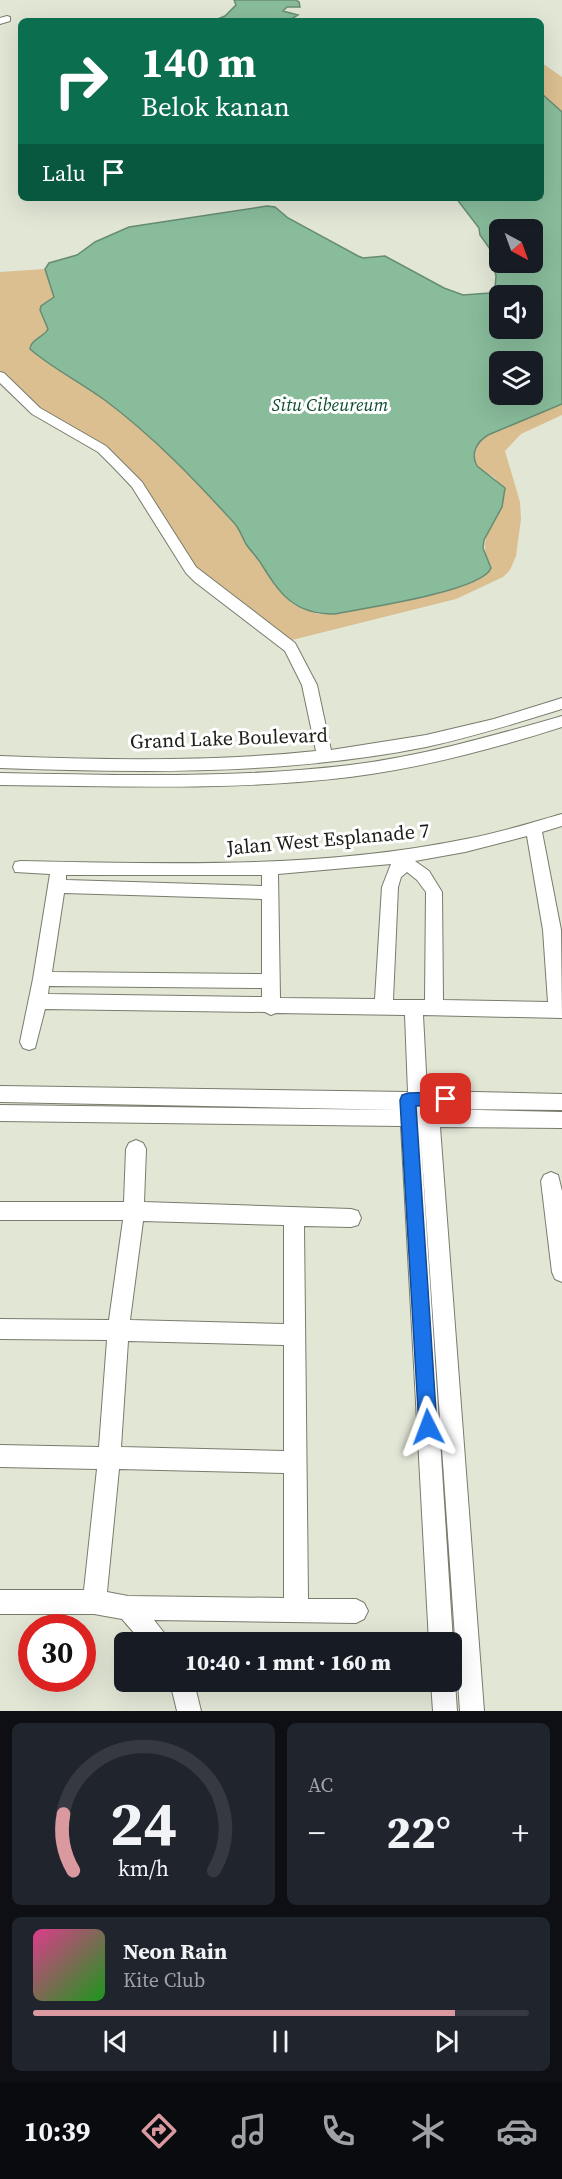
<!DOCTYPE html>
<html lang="id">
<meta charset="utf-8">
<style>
body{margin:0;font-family:"Source Serif 4",serif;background:#20242c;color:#f1f3f6;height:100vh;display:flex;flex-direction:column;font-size:22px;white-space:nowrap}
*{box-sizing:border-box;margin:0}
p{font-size:20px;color:#9ea1a6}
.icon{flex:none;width:33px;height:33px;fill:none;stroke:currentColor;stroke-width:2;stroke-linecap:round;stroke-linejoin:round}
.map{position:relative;height:1711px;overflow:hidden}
.side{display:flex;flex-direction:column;gap:12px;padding:12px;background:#0d0f14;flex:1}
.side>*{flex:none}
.top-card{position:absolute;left:18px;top:18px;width:526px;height:183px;border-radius:9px;box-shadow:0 6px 24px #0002;background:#0b6e4f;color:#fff;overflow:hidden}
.needle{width:39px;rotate:139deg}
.buttons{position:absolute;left:489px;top:219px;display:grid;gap:12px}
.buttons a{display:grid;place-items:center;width:54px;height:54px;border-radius:9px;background:#171b24;box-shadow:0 6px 24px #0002;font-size:30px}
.speed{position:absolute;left:18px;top:1614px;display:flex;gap:12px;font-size:30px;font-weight:700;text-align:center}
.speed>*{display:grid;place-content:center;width:78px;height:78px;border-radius:50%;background:#171b24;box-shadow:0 6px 24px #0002;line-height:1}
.speed .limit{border:9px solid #d22;background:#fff;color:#111}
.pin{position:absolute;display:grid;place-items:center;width:51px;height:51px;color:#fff;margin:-26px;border-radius:12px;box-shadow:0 3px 9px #0006}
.me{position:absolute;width:66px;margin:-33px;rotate:357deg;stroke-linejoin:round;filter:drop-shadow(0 0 4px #0008)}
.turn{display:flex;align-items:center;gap:21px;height:126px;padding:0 24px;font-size:27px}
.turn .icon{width:78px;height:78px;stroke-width:2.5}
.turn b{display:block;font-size:42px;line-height:51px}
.then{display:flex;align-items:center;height:57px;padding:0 24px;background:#0003;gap:12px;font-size:22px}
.big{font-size:45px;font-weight:800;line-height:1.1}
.side .tile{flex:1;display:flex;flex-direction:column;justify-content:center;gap:9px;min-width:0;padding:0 21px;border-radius:9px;background:#20242c}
.side .dial{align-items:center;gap:0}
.dial svg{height:156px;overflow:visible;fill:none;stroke:#363941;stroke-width:7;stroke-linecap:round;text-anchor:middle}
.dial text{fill:#f1f3f6;stroke:none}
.song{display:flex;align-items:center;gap:18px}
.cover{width:72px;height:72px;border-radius:9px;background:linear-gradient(135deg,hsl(330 70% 55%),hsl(120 70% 35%))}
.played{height:6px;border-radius:3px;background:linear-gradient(90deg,#d9999f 85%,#363941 85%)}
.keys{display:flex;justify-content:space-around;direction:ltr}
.heat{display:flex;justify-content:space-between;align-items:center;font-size:33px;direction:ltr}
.side .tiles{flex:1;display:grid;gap:12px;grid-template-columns:1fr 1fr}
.tile:last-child{grid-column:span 2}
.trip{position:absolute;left:114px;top:1632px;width:348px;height:60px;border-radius:9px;background:#171b24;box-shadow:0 6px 24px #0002;font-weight:800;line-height:60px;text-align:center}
.menu{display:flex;height:96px;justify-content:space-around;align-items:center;background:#090b0e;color:#9ea1a6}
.menu .icon{width:42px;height:42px}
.menu .on{color:#d9999f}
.menu b{font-size:27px;color:#f1f3f6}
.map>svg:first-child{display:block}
</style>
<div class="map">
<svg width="562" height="1711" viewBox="0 0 562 1711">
<rect width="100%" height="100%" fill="#e2e6d5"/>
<g fill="#dbbf90">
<path d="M542 63 562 77V112L542 94Z"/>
<path d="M45 269 54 297 40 310 48 329 45 334 32 343 36 354 105 400 145 432 187 471 240 531 247 545 271 579 291 603 298 607 318 614H334L436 594 471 583 491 568C478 540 488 531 502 507L495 478 481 470 474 462C475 448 476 443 488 435L562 404V415L521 434 505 451 520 502 521 519 516 556 510 570 503 577 456 599 284 642 200 579 120 466 36 411 0 376V272Z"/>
</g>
<g fill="#88bc9b" stroke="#678c73" stroke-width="1.5" fill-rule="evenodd">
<path d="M234 0H296L299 2 300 7H287L283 11 298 15 291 19 292 21H213L225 16 236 5Z"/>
<path d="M542 94 562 112V404L488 435C477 442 470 453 477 466L505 488 502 507 484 540 483 548 491 568C483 591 361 609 334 614 293 614 280 594 260 562 256 556 250 550 246 544 242 537 240 530 235 524 195 480 154 437 106 401 82 383 53 369 30 349 30 340 44 337 48 329L40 310 41 306 54 297 45 269 49 263 77 255 95 242 129 227 267 206 275 207 288 218 358 256 363 258 385 256 444 288 463 295 490 293 495 288 496 276 490 249 480 235 479 228 456 198H542ZM500 230H532V262H500ZM500 296H532V328H500ZM500 362H532V394H500Z"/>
</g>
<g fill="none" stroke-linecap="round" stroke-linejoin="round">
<g stroke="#787c6c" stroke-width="2">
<g id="minor">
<path d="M7 16 10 17V21L0 24V18Z"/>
<path d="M0 372 4 373 40 408 106 446 142 482 196 567 295 643 317 685 331 750 426 735 494 719 562 698V709C517 723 472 737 426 747 286 775 142 773 0 768V756C105 760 211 762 316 751L302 685 285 651 195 582 186 573 132 487 115 469 98 452 32 414 0 383Z"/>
<path d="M562 716V727C493 749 422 768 350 777 234 791 117 786 0 785V773C116 775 234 779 350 765 423 756 492 736 562 716Z"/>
<path d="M562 814V826L542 832 561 930 562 1018 423 1015 427 1091 562 1094V1110L438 1109 562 1112V1128L440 1127 484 1711H460L420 1127 453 1642 452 1645V1642H429L401 1126 0 1121V1105L400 1110 0 1102V1086L408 1092 405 1015 276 1013 271 1015 265 1012 45 1009 35 1048 29 1050 23 1048 20 1042 33 979 50 874 15 872 13 867 15 862 21 861C169 864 320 869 466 839 499 833 530 823 562 814ZM527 836 543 930 548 1002 443 1000 442 892 429 871 415 861 465 852ZM391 864 382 887 375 999 280 998 278 874ZM407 872 417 880 426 892 425 1000H393L398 887 401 877ZM66 875H262V886L66 880ZM64 893 262 899V974L52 972ZM49 986 262 988V997L48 994Z"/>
<path d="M136 1140 143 1143 146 1149 144 1202 351 1209 358 1211 361 1218 358 1225 351 1227 304 1226 308 1599H356L364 1603 368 1611 364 1619 356 1623 154 1620 165 1634 169 1642H142L122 1619 94 1614H0V1590H84L97 1469 0 1467V1445L99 1447 107 1340 0 1339V1319L109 1320 123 1220H0V1202H124L126 1149 129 1143ZM143 1221 284 1225V1324L130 1320ZM128 1341 284 1345V1451L121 1447ZM119 1469 284 1473V1598L128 1596 107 1592Z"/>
<path d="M551 1172 558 1175 562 1191V1282L555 1279 552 1272 541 1181 544 1175Z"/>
<path d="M452 1673 455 1682 457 1711H433L431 1682H452Z"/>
<path d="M170 1682H194L201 1711H177Z"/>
</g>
</g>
<use href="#minor" fill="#fff" fill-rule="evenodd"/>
</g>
<path fill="#1a73e8" stroke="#114b97" stroke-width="1.5" d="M446 1092 452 1094 454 1099 452 1104 416 1106 437 1427 435 1434 428 1436 422 1434 419 1427 400 1100 402 1095 408 1093Z"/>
<g text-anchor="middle" stroke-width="6" stroke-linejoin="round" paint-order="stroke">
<g font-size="18" font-style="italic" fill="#0b4b2c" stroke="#fff">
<text x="330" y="411">Situ Cibeureum</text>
</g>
<g font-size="20" fill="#1b1d16" stroke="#fff">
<text transform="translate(229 738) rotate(-2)" y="7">Grand Lake Boulevard</text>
<text transform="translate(328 839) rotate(-5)" y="7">Jalan West Esplanade 7</text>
</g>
</g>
</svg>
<div class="buttons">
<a><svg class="needle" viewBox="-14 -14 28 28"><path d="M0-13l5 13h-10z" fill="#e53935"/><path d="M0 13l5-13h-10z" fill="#9ea1a6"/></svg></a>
<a><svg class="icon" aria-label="sound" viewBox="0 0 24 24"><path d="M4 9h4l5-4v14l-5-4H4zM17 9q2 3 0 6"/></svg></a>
<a><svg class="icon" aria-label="layers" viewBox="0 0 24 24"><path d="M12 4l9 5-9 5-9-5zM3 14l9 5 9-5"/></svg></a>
</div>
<div class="speed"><div class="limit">30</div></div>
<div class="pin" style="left:446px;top:1099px;background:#d93025"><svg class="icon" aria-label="arrive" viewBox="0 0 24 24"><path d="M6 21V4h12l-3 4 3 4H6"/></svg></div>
<svg class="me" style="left:428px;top:1427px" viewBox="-20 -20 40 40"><path d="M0-17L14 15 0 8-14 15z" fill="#1a73e8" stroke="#fff" stroke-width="4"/></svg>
<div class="trip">10:40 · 1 mnt · 160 m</div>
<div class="top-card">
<div class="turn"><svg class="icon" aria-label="right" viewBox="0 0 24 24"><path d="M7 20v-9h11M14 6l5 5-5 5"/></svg><div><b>140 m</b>Belok kanan</div></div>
<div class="then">Lalu<svg class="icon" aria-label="arrive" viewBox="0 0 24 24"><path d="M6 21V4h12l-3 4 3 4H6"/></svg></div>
</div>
</div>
<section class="side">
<div class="tiles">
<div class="tile dial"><svg viewBox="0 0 100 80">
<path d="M14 69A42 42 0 1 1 86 69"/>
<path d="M14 69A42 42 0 0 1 9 40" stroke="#d9999f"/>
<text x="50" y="56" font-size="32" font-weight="700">24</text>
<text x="50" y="72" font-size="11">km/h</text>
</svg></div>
<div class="tile"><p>AC</p>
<div class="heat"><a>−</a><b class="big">22°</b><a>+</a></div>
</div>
<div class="tile">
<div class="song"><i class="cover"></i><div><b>Neon Rain</b><p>Kite Club</p></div></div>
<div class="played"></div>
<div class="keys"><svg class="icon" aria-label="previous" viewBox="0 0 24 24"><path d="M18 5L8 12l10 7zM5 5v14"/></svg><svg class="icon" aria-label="pause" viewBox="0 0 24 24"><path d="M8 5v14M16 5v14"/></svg><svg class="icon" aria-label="next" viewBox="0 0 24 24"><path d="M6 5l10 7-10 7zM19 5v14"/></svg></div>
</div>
</div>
</section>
<nav class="menu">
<b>10:39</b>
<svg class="icon on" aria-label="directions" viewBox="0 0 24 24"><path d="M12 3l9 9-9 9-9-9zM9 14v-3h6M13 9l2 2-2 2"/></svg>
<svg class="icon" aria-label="music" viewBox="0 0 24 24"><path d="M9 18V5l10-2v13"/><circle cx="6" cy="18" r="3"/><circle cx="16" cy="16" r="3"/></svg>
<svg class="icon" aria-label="phone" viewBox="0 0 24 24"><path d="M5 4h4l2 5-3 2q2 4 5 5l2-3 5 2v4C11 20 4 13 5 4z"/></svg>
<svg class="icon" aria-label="climate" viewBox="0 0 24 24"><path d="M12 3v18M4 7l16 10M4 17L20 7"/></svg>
<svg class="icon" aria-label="car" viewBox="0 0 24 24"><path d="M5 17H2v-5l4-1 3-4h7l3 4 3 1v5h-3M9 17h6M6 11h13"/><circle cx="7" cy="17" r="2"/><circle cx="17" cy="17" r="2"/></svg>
</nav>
